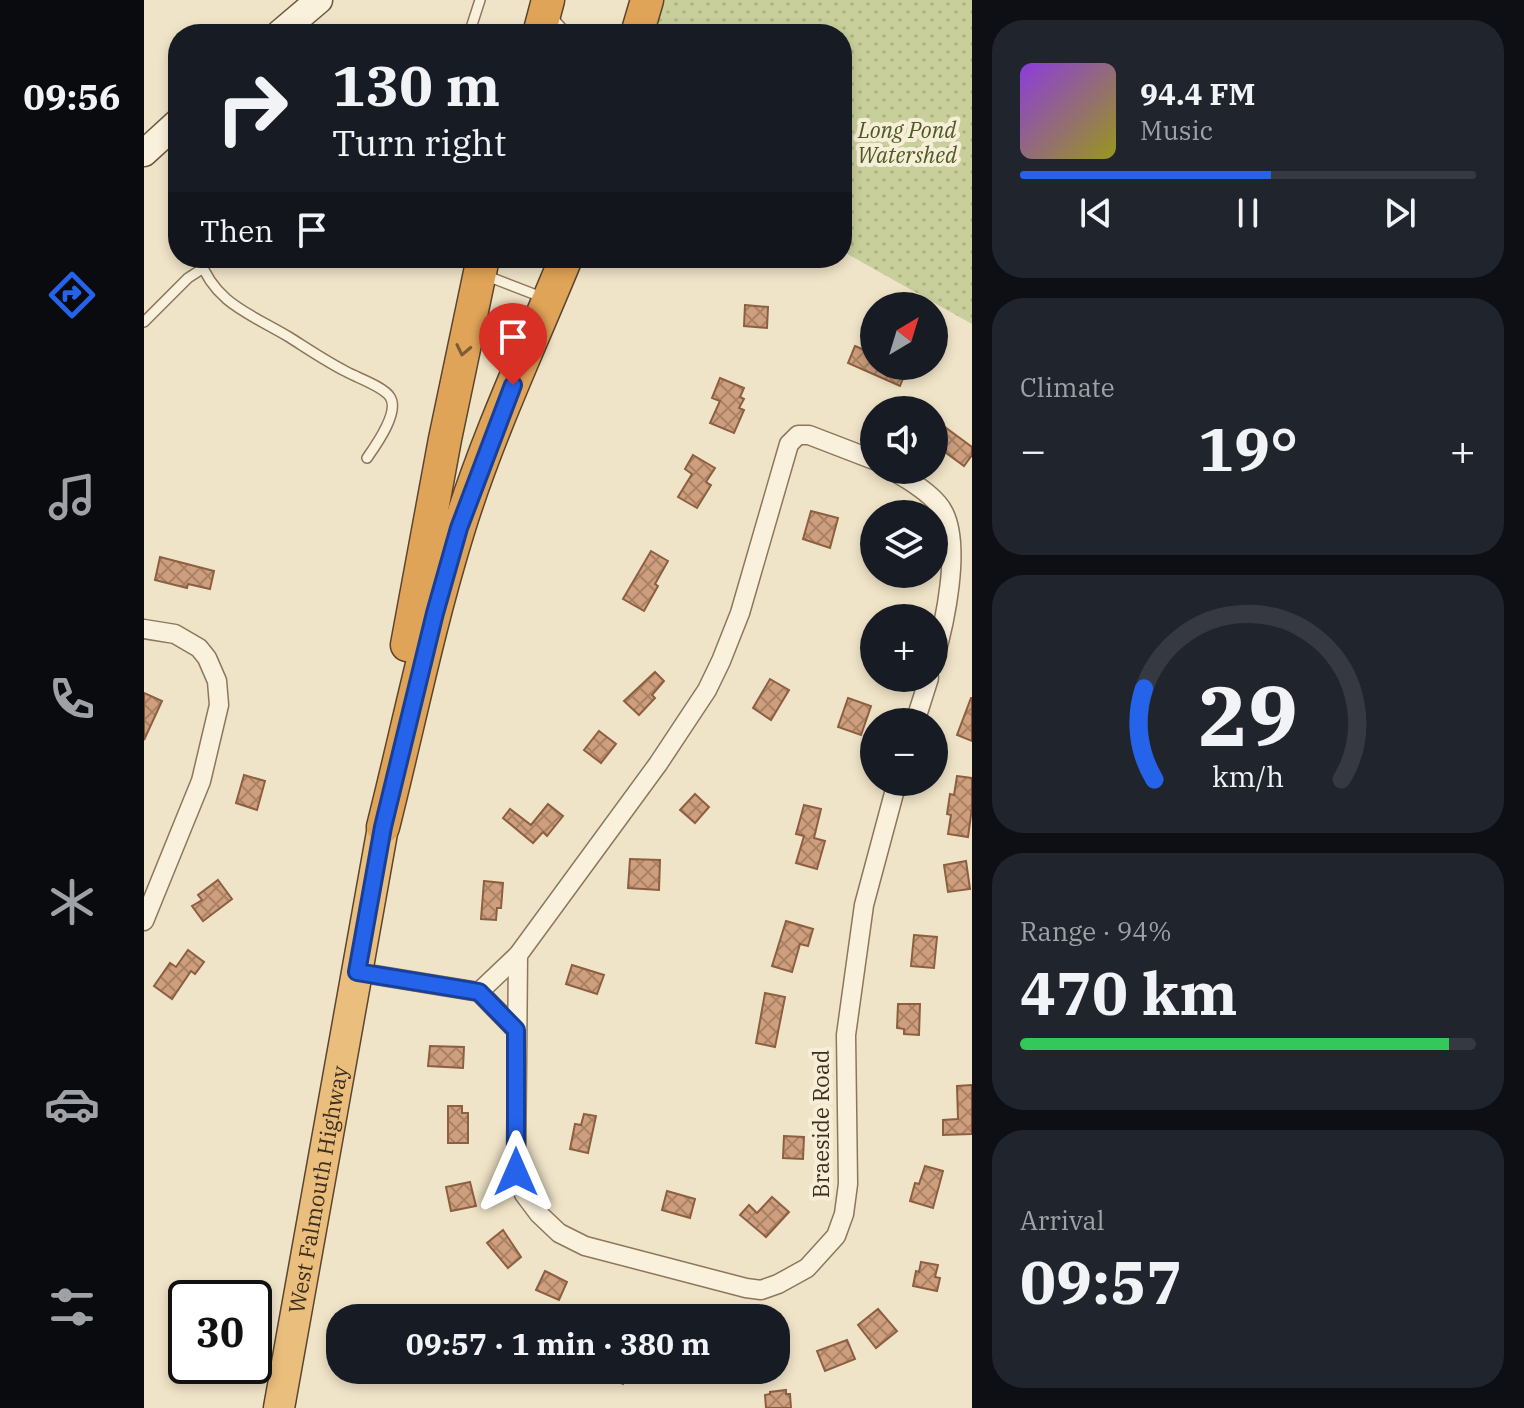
<!DOCTYPE html>
<meta charset="utf-8">
<style>
body{margin:0;font-family:"IBM Plex Serif",serif;background:#20242c;color:#f1f3f6;height:100vh;display:flex;flex-direction:column;font-size:30px;white-space:nowrap}
*{box-sizing:border-box;margin:0}
p{font-size:26px;color:#9ea1a6}
.icon{flex:none;width:44px;height:44px;fill:none;stroke:currentColor;stroke-width:2;stroke-linecap:round;stroke-linejoin:round}
.map{position:relative;flex:1;overflow:hidden}
.details{display:flex;flex-direction:column;gap:20px;padding:20px;background:#0d0f14;width:552px}
.details>*{flex:none}
.top-card{position:absolute;left:24px;top:24px;width:684px;height:244px;border-radius:32px;box-shadow:0 4px 12px #0003;background:#171b24;color:#f1f3f6;overflow:hidden}
.needle{width:52px;rotate:38deg}
.controls{position:absolute;left:716px;top:292px;display:grid;gap:16px}
.controls a{display:grid;place-items:center;width:88px;height:88px;border-radius:50%;background:#171b24;box-shadow:0 4px 12px #0003;font-size:40px}
.speed{position:absolute;left:24px;top:1280px;display:flex;gap:16px;font-size:40px;font-weight:700;text-align:center}
.speed>*{display:grid;place-content:center;width:104px;height:104px;border-radius:50%;background:#171b24;box-shadow:0 4px 12px #0003;line-height:1}
.speed .limit{border:4px solid #111;border-radius:12px;background:#fff;color:#111}
.pin{position:absolute;display:grid;place-items:center;width:68px;height:68px;color:#fff;margin:-82px -34px;border-radius:50% 50% 50% 0;rotate:-45deg;box-shadow:0 0 8px #0007}
.pin .icon{rotate:45deg}
.me{position:absolute;width:88px;margin:-44px;rotate:0deg;stroke-linejoin:round;filter:drop-shadow(0 0 6px #0008)}
.turn{display:flex;align-items:center;gap:28px;height:168px;padding:0 32px;font-size:36px}
.turn .icon{width:104px;height:104px;stroke-width:2.5}
.turn b{display:block;font-size:56px;line-height:68px}
.then{display:flex;align-items:center;height:76px;padding:0 32px;background:#0003;gap:16px;font-size:30px}
.big{font-size:60px;font-weight:700;line-height:1.1}
.details .widget{flex:1;display:flex;flex-direction:column;justify-content:center;gap:12px;min-width:0;padding:0 28px;border-radius:32px;background:#20242c}
.details .dial{align-items:center;gap:0}
.dial svg{height:208px;overflow:visible;fill:none;stroke:#363941;stroke-width:7;stroke-linecap:round;text-anchor:middle}
.dial text{fill:#f1f3f6;stroke:none}
.song{display:flex;align-items:center;gap:24px}
.cover{width:96px;height:96px;border-radius:12px;background:linear-gradient(135deg,hsl(270 70% 55%),hsl(60 70% 35%))}
.played{height:8px;border-radius:4px;background:linear-gradient(90deg,#2563eb 55%,#363941 55%)}
.keys{display:flex;justify-content:space-around;direction:ltr}
.heat{display:flex;justify-content:space-between;align-items:center;font-size:44px;direction:ltr}
.charge{height:12px;border-radius:6px;background:linear-gradient(90deg,#34c759 94%,#363941 0)}
.trip{position:absolute;left:182px;top:1304px;width:464px;height:80px;border-radius:32px;background:#171b24;box-shadow:0 4px 12px #0003;font-weight:700;line-height:80px;text-align:center}
main{display:flex;flex:1;min-height:0}
.dock{display:flex;flex-direction:column;width:144px;justify-content:space-around;align-items:center;background:#090b0e;color:#9ea1a6}
.dock .icon{width:56px;height:56px}
.dock .selected{color:#2563eb}
.dock b{font-size:36px;color:#f1f3f6}
.map>svg:first-child{display:block}
</style>
<main>
<nav class="dock">
<b>09:56</b>
<svg class="icon selected" aria-label="directions" viewBox="0 0 24 24"><path d="M12 3l9 9-9 9-9-9zM9 14v-3h6M13 9l2 2-2 2"/></svg>
<svg class="icon" aria-label="music" viewBox="0 0 24 24"><path d="M9 18V5l10-2v13"/><circle cx="6" cy="18" r="3"/><circle cx="16" cy="16" r="3"/></svg>
<svg class="icon" aria-label="phone" viewBox="0 0 24 24"><path d="M5 4h4l2 5-3 2q2 4 5 5l2-3 5 2v4C11 20 4 13 5 4z"/></svg>
<svg class="icon" aria-label="climate" viewBox="0 0 24 24"><path d="M12 3v18M4 7l16 10M4 17L20 7"/></svg>
<svg class="icon" aria-label="car" viewBox="0 0 24 24"><path d="M5 17H2v-5l4-1 3-4h7l3 4 3 1v5h-3M9 17h6M6 11h13"/><circle cx="7" cy="17" r="2"/><circle cx="17" cy="17" r="2"/></svg>
<svg class="icon" aria-label="filters" viewBox="0 0 24 24"><path d="M4 7h16M4 17h16"/><circle cx="9" cy="7" r="2"/><circle cx="15" cy="17" r="2"/></svg>
</nav>
<div class="map">
<svg width="828" height="1408" viewBox="0 0 828 1408">
<defs>
<pattern id="park-dots" width="8" height="8" patternUnits="userSpaceOnUse" patternTransform="scale(2)"><rect width="8" height="8" fill="#c9cf9b"/><path d="M2 2h.1M6 6h.1" fill="none" stroke="#aeb285" stroke-width="1.8" stroke-linecap="round"/></pattern>
<pattern id="building-cross-hatch" width="8" height="8" patternUnits="userSpaceOnUse" patternTransform="scale(2)"><rect width="8" height="8" fill="#cf9f7d"/><path d="M0 0l8 8M0 8l8-8" fill="none" stroke="#a98266"/></pattern>
</defs>
<rect width="100%" height="100%" fill="#f0e4c8"/>
<path fill="url(#park-dots)" d="M503 0H828V324L698 251V34H493Z"/>
<g fill="url(#building-cross-hatch)" stroke="#8d5f41" stroke-width="2">
<path d="M601 305 624 307 623 328 600 326Z"/>
<path d="M711 346 730 354V366H764L756 386 704 363Z"/>
<path d="M576 378 600 388 596 397 600 399 595 408 600 410 590 433 566 423 576 401 568 398Z"/>
<path d="M790 419 828 447V455L820 466 790 444Z"/>
<path d="M549 455 571 468 562 482 567 485 553 508 534 497 548 474 541 469Z"/>
<path d="M667 511 694 518 686 548 659 539Z"/>
<path d="M507 551 524 561 511 584 514 586 500 611 479 599Z"/>
<path d="M16 557 70 571 66 589 44 584 43 588 11 580Z"/>
<path d="M511 672 520 681 508 695 511 698 495 715 480 701Z"/>
<path d="M626 679 645 690 627 720 609 708Z"/>
<path d="M0 693 18 701 0 740Z"/>
<path d="M704 698 727 706 717 735 694 727Z"/>
<path d="M827 698H828V741L813 735Z"/>
<path d="M455 731 472 744 457 763 440 750Z"/>
<path d="M100 775 121 781 113 810 92 803Z"/>
<path d="M813 776 828 778V808L824 837 804 834 807 815 803 814 806 794 810 795Z"/>
<path d="M551 794 565 807 551 823 536 810Z"/>
<path d="M404 804 419 816 403 836 399 832 389 843 359 818 366 809 387 825Z"/>
<path d="M660 805 677 809 670 838 681 841 673 869 652 863 660 836 652 834Z"/>
<path d="M486 859 516 860 515 890 484 888Z"/>
<path d="M822 861 826 889 804 892 800 865Z"/>
<path d="M74 880 88 899 59 921 48 906 58 900 54 895Z"/>
<path d="M340 881 359 883 357 908H353L352 920 337 919Z"/>
<path d="M642 921 669 929 664 946 656 944 648 972 628 966Z"/>
<path d="M770 935 793 937 790 968 767 966Z"/>
<path d="M44 950 60 962 51 974 47 971 28 999 10 986 26 963 32 967Z"/>
<path d="M428 965 460 975 453 994 422 984Z"/>
<path d="M621 993 641 997 631 1047 612 1043Z"/>
<path d="M754 1004H776L775 1035 760 1034V1029L753 1028Z"/>
<path d="M286 1046 320 1047 319 1068 284 1066Z"/>
<path d="M828 1085V1134L799 1135V1120L814 1119 813 1086Z"/>
<path d="M304 1106H318V1113H324V1143H304Z"/>
<path d="M440 1114 452 1116 444 1153 426 1149 431 1124 437 1125Z"/>
<path d="M640 1136 660 1137 659 1159 639 1158Z"/>
<path d="M781 1166 799 1171 789 1208 766 1201 771 1183 775 1184Z"/>
<path d="M326 1182 332 1206 307 1211 302 1187Z"/>
<path d="M523 1191 551 1199 546 1218 518 1210Z"/>
<path d="M628 1197 645 1212 622 1237 596 1215 605 1205 613 1213Z"/>
<path d="M359 1230 377 1257 364 1268 343 1243Z"/>
<path d="M777 1262 794 1265 791 1277 796 1278 793 1291 769 1286 772 1271 775 1272Z"/>
<path d="M401 1271 423 1282 415 1300 392 1290Z"/>
<path d="M734 1309 753 1331 732 1348 714 1325Z"/>
<path d="M703 1340 711 1359 681 1371 673 1351Z"/>
<path d="M446 1370H485L479 1384Z"/>
<path d="M642 1390V1394H646L647 1408H622L621 1395 626 1394V1392Z"/>
</g>
<g fill="none" stroke-linecap="round" stroke-linejoin="round">
<g stroke="#8d765c" stroke-width="12">
<g id="service">
<path d="M406 15 423 34"/>
<path d="M325 34 336 0"/>
<path d="M55 258C71 304 107 314 145 337 164 349 183 362 203 372 214 378 240 387 246 397 256 412 232 445 223 458"/>
<path d="M343 276 400 298"/>
<path d="M0 322 44 278 58 269"/>
</g>
</g>
<g stroke="#8d765c" stroke-width="21">
<g id="minor">
<path d="M730 460 665 435H654L645 444 596 613 577 661 563 690 514 764 374 955 372 1172 380 1194 395 1214 415 1233 441 1246 602 1288 617 1290 634 1284 663 1268 692 1236 700 1214 704 1184 702 1035 720 905 753 782"/>
<path d="M747 470C764 479 792 496 800 513 817 548 801 623 790 660"/>
<path d="M0 629 31 634 55 648 63 658 73 681 75 705 57 781 0 921"/>
<path d="M771 722 785 678"/>
<path d="M213 972 335 992 372 1030"/>
<path d="M335 992 374 955"/>
</g>
</g>
<g stroke="#6f573f" stroke-width="29">
<g id="secondary">
<path d="M135 34 175 0"/>
<path d="M0 153 34 122"/>
</g>
</g>
<g stroke="#5b4430" stroke-width="33">
<g id="trunk">
<path id="s1" d="M135 1408 239 827"/>
</g>
</g>
<g stroke="#5b4430" stroke-width="35">
<g id="motorway">
<path d="M395 34 404 0"/>
<path d="M493 34 503 0"/>
<path d="M263 645 301 439 339 258"/>
<path d="M239 827C264 728 284 628 314 531 343 437 385 348 422 258"/>
</g>
</g>
<use href="#service" stroke="#faf1dc" stroke-width="9"/>
<use href="#minor" stroke="#faf1dc" stroke-width="18"/>
<use href="#secondary" stroke="#faf1dc" stroke-width="26"/>
<use href="#trunk" stroke="#eabe7c" stroke-width="30"/>
<use href="#motorway" stroke="#e0a458" stroke-width="32"/>
</g>
<defs><path id="oneway-chevron" d="M-2-3.5L2.5 0L-2 3.5" fill="none" stroke-width="1.6" stroke-linecap="round" stroke-linejoin="round" transform="scale(2)"/></defs>
<use stroke="#7e5d36" href="#oneway-chevron" transform="translate(319 350) rotate(102)"/>
<g fill="none" stroke-linecap="round" stroke-linejoin="round">
<g stroke="#184099" stroke-width="20">
<path id="route" d="M369 385 315 528 291 613 239 827 213 972 335 992 372 1030V1172"/>
</g>
<use href="#route" stroke="#2563eb" stroke-width="14"/>
</g>
<g text-anchor="middle" stroke-width="8" stroke-linejoin="round" paint-order="stroke">
<g font-size="22" font-style="italic" fill="#4d5a26" stroke="#f7eed8">
<text x="763" y="138">Long Pond<tspan x="763" dy="25">Watershed</tspan></text>
</g>
<g font-size="22" fill="#3d2e20" stroke="#f7eed8">
<text transform="translate(677 1124) rotate(-90)" y="8">Braeside Road</text>
<text dy="8" stroke="none"><textPath href="#s1" startOffset="222">West Falmouth Highway</textPath></text>
</g>
</g>
</svg>
<div class="controls">
<a><svg class="needle" viewBox="-14 -14 28 28"><path d="M0-13l5 13h-10z" fill="#e53935"/><path d="M0 13l5-13h-10z" fill="#9ea1a6"/></svg></a>
<a><svg class="icon" aria-label="sound" viewBox="0 0 24 24"><path d="M4 9h4l5-4v14l-5-4H4zM17 9q2 3 0 6"/></svg></a>
<a><svg class="icon" aria-label="layers" viewBox="0 0 24 24"><path d="M12 4l9 5-9 5-9-5zM3 14l9 5 9-5"/></svg></a>
<a>+</a>
<a>−</a>
</div>
<div class="speed"><div class="limit">30</div></div>
<div class="pin" style="left:369px;top:385px;background:#d93025"><svg class="icon" aria-label="arrive" viewBox="0 0 24 24"><path d="M6 21V4h12l-3 4 3 4H6"/></svg></div>
<svg class="me" style="left:372px;top:1172px" viewBox="-20 -20 40 40"><path d="M0-17L14 15 0 8-14 15z" fill="#2563eb" stroke="#fff" stroke-width="4"/></svg>
<div class="trip">09:57 · 1 min · 380 m</div>
<div class="top-card">
<div class="turn"><svg class="icon" aria-label="right" viewBox="0 0 24 24"><path d="M7 20v-9h11M14 6l5 5-5 5"/></svg><div><b>130 m</b>Turn right</div></div>
<div class="then">Then<svg class="icon" aria-label="arrive" viewBox="0 0 24 24"><path d="M6 21V4h12l-3 4 3 4H6"/></svg></div>
</div>
</div>
<section class="details">
<div class="widget">
<div class="song"><i class="cover"></i><div><b>94.4 FM</b><p>Music</p></div></div>
<div class="played"></div>
<div class="keys"><svg class="icon" aria-label="previous" viewBox="0 0 24 24"><path d="M18 5L8 12l10 7zM5 5v14"/></svg><svg class="icon" aria-label="pause" viewBox="0 0 24 24"><path d="M8 5v14M16 5v14"/></svg><svg class="icon" aria-label="next" viewBox="0 0 24 24"><path d="M6 5l10 7-10 7zM19 5v14"/></svg></div>
</div>
<div class="widget"><p>Climate</p>
<div class="heat"><a>−</a><b class="big">19°</b><a>+</a></div>
</div>
<div class="widget dial"><svg viewBox="0 0 100 80">
<path d="M14 69A42 42 0 1 1 86 69"/>
<path d="M14 69A42 42 0 0 1 10 34" stroke="#2563eb"/>
<text x="50" y="56" font-size="32" font-weight="700">29</text>
<text x="50" y="72" font-size="11">km/h</text>
</svg></div>
<div class="widget"><p>Range · 94%</p><b class="big">470 km</b><div class="charge"></div></div>
<div class="widget"><p>Arrival</p><b class="big">09:57</b></div>
</section>
</main>
